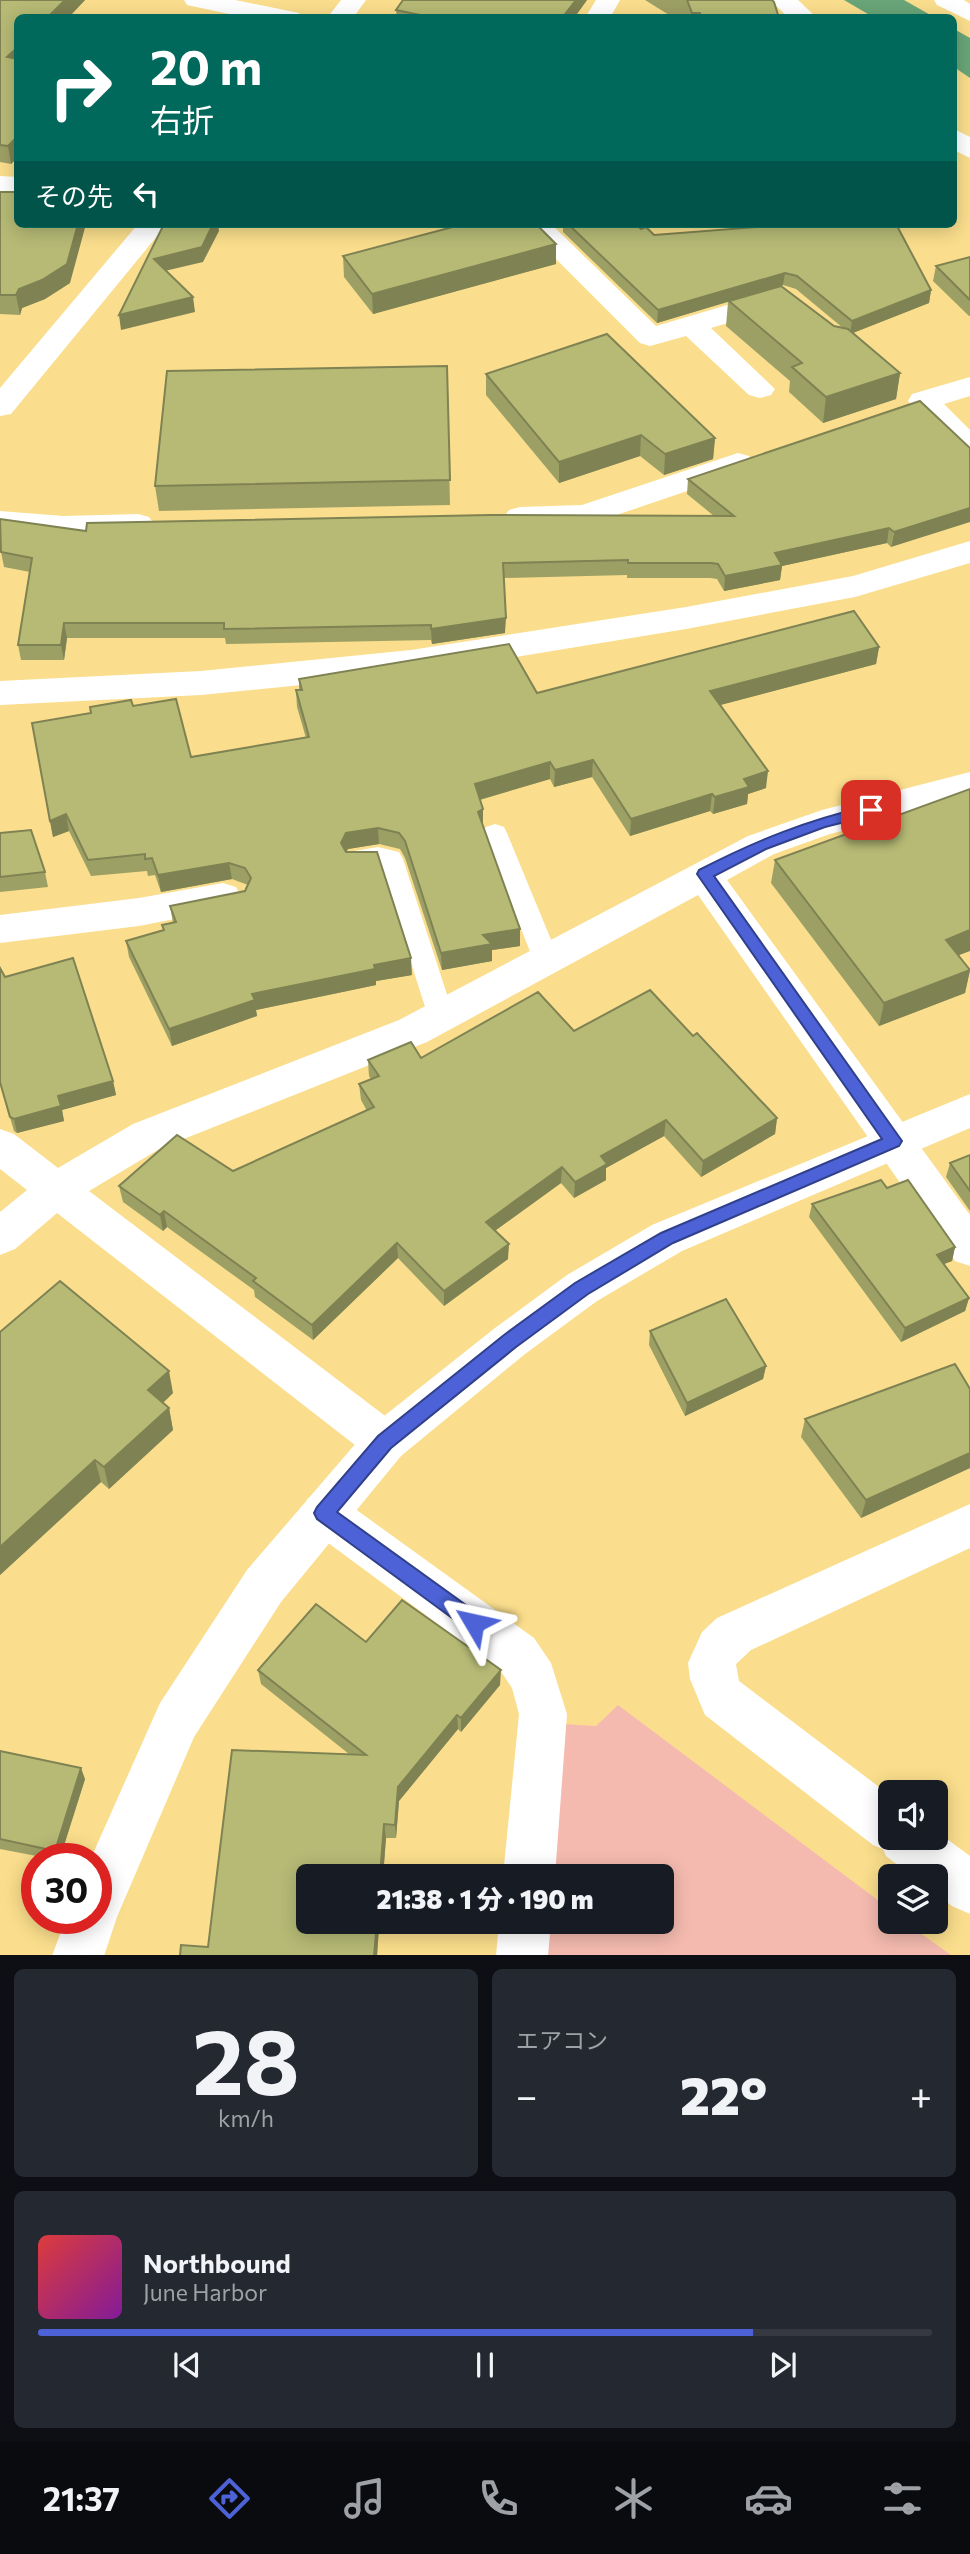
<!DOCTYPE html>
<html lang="ja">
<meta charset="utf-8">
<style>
body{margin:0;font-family:Commissioner,"Noto Sans JP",sans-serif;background:#242831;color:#f1f3f6;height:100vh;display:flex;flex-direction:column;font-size:26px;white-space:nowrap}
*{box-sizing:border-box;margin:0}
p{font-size:23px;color:#9ea1a6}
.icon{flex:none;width:38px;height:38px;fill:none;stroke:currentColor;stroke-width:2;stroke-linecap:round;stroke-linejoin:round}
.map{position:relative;height:1955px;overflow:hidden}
.side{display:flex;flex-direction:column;gap:14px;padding:14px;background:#0d0f14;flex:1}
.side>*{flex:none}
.banner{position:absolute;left:14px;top:14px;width:943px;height:214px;border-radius:10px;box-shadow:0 4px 18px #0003;background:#00695c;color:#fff;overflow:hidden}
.tools{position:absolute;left:878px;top:1780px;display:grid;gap:14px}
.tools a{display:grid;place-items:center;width:70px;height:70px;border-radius:10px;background:#171b24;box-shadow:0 4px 18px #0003;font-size:35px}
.speed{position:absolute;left:21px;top:1843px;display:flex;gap:14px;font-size:35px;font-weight:700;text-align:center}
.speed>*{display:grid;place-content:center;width:91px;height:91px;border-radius:50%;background:#171b24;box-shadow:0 4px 18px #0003;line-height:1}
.speed .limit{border:10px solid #d22;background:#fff;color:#111}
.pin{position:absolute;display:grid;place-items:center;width:60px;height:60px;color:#fff;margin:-30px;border-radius:14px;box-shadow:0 4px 10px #0006}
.me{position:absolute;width:77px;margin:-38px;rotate:306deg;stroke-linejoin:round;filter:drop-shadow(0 0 5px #0008)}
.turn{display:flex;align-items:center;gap:24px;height:147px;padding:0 21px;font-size:32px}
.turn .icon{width:91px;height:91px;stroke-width:2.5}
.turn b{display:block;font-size:49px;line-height:60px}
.then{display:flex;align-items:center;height:66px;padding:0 21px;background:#0003;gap:14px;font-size:26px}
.big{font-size:52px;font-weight:800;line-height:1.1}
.side .tile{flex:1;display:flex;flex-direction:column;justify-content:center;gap:10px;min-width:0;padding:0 24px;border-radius:10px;background:#242831}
.side .dial{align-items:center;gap:0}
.dial b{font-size:91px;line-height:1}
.song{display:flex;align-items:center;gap:21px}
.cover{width:84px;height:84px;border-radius:10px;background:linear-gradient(135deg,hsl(0 70% 55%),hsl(290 70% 35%))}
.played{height:7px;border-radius:4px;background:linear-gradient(90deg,#4c62d6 80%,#363941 80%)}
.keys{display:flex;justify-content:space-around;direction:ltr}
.heat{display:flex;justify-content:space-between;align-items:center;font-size:38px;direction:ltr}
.side .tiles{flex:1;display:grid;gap:14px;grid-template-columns:1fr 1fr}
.tile:last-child{grid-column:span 2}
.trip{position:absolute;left:296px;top:1864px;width:378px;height:70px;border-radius:10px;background:#171b24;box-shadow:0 4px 18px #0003;font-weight:800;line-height:70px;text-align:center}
.tab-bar{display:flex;height:112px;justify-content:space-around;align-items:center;background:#090b0e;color:#9ea1a6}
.tab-bar .icon{width:49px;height:49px}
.tab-bar .selected{color:#4c62d6}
.tab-bar b{font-size:32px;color:#f1f3f6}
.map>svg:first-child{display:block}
</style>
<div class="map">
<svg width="970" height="1956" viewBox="0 0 970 1956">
<rect width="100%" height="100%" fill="#fade8d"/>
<path fill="#f4baaf" d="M618 1705 891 1910V1922H905L951 1955 547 1956 549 1922H662V1876H552L562 1724 596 1726Z"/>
<g fill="#69a578">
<path d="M844 0H904L934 17H873Z"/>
<path d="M954 29 970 38V78L954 67Z"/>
</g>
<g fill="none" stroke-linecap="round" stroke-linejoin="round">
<g fill="#fff" fill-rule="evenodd">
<path d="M495 824 504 827 507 833 559 959 555 966 546 969 537 966 533 959 483 833 486 827Z"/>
<path d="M378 847 399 852 403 859 454 1016 450 1023 441 1026 432 1023 428 1016 380 866 357 868 348 866 344 859 348 852Z"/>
</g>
<g fill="#fff" fill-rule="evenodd">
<path d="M184 0H235L299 13 302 18H248L187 5Z"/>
<path d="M341 0H366L353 18H327Z"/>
<path d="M596 0H620L610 18H585Z"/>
<path d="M934 0H964L970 4V21L937 5Z"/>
<path d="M138 224H167L11 414 0 416V388Z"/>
<path d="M521 224H551L656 326 768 293 778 290 788 293 792 299 788 305 711 328 775 389 771 395 760 398 749 395 686 336 650 346 640 343Z"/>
<path d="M970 377V396L944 404 970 430V457L959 454 908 401 912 394Z"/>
<path d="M738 453 749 456 754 463 749 470 596 522C571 529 534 531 509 524L504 517 509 510 520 507 582 505Z"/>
<path d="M0 511 63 516 138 514 149 517 154 524 149 531 138 534 63 536 0 531Z"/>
<path d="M970 541V563L855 597 686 629 411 674 201 695 0 705V681L201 671 411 650 686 607 853 576Z"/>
<path d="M970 772V798L830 834 774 854 727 880 970 1215V1266L955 1261 698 895 427 1042 161 1148 89 1191 401 1428 408 1442 401 1456 385 1462 369 1456 57 1213 15 1249 0 1255V1212L27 1190 0 1169V1129L14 1134 58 1168 133 1124 399 1020 748 836 822 810Z"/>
<path d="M223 883 236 887 242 897 236 907 139 926 0 943V915L139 898Z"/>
<path d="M324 1492 340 1498 534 1638 551 1663 567 1714 555 1876H503L519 1714 512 1688 500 1670 308 1528 301 1513 308 1498Z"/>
<path d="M970 1504V1548L751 1650 736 1664 739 1681 891 1796V1838H936V1831L970 1856V1914L952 1906 936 1894V1876H912L886 1856 883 1849 873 1845 705 1715 690 1679 688 1663 702 1632 717 1618Z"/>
<path d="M499 1922H551L548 1956H496Z"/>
</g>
<g fill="#fff" fill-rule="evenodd">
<path d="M770 0H798L817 18H789Z"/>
<path d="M954 129 970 137V158L954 150Z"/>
<path d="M0 176 18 177V193L0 192Z"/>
<path d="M970 1094V1128L682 1251 597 1301 525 1354 401 1456 281 1602 194 1737 117 1917 104 1956H52L66 1918H96V1858H91L160 1703 247 1570 369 1428 495 1328 567 1275 652 1225Z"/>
</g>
</g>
<g fill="#9da065" fill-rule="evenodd">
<path d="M0 0H85L68 18H18V157L11 164 0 162Z"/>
<path d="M403 0H587L574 18H397L396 10Z"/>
<path d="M645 0H772L779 18H674Z"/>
<path d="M0 192 70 283 45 299 22 308 20 315 0 314Z"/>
<path d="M563 224H636L641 229 654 235 751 228 750 224H896L931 290 929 303 853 333 900 373 896 399 823 423 789 392 790 381 726 326 728 302 657 323 563 232ZM783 285 796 289 843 328 834 326 782 286Z"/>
<path d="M556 244V264L373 314 344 277 343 256Z"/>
<path d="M970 257V316H969L933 281 936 266Z"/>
<path d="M447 366 450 505 159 511 155 486Z"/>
<path d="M486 374 715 438 713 459 664 475 640 456 559 483 486 395Z"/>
<path d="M920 401 891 547 887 543 782 566 780 580 724 591 717 579 710 578H627V575L504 578 505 633 432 644 431 640 226 644 225 638H67L64 660H21L18 645 30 572 4 567 0 547 86 531 714 516 687 494 688 479Z"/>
<path d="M879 647 876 664 720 705 766 788 748 794 747 804 713 814 710 811 630 836 592 777 554 787 550 779 480 800 483 826 520 929V946L492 950V961L442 970 405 858 400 849 379 844 348 849 346 852 412 975 376 981V985L256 1010 257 1016 172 1046 129 957 126 941 163 930 162 925 173 923 170 906 245 891 248 885 232 879 161 892 155 875 148 876 147 871 91 876 69 831 53 837 50 821 133 706 191 757 306 738 297 707 296 690H299V679L537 693Z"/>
<path d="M0 833 45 872 48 887 0 892Z"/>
<path d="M775 860 959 955 970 970 965 993 879 1026 771 883Z"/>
<path d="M5 977 113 1081 116 1095 62 1110 64 1121 17 1133 14 1131 0 1083Z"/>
<path d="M574 1031 693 1036 777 1118 775 1134 701 1177 664 1136 606 1168V1180L574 1198 561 1183 495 1231 508 1259 444 1306 398 1258 313 1340 255 1297 254 1290 167 1227 163 1231 123 1202 119 1186 233 1171 367 1111 361 1100 359 1084 371 1079 369 1076 368 1060 421 1058Z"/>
<path d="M970 1155V1211L946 1177 950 1163Z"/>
<path d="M887 1188 955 1247 952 1261 944 1264 969 1298 965 1311 901 1342 809 1217 812 1204Z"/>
<path d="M650 1331 766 1366 763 1379 685 1416 649 1345Z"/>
<path d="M0 1332 173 1393 163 1403 169 1408 173 1430 109 1489 101 1482 0 1575Z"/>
<path d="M970 1389V1468L861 1518 801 1437 805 1419Z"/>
<path d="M366 1642 500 1685 461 1732 458 1729 399 1801 396 1838H386L377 1956H180L208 1947 349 1754 261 1684 258 1670Z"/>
<path d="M0 1751 85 1779 60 1858H47L0 1849Z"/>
</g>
<g fill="#7f8252">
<path d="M65 0H85L68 18H47Z"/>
<path d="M576 0H587L574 18H562Z"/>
<path d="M18 47V67L7 57Z"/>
<path d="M18 136V157L11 164 8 146Z"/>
<path d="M78 224H86L70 283 45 299 22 308 20 315 16 295 19 289Z"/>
<path d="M213 224H218L219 231 203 262 156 273 154 259Z"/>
<path d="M556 244V264L373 314 372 294Z"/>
<path d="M785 273 783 285 657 323 658 310Z"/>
<path d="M931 290 929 303 850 334 852 321Z"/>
<path d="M193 297 195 312 121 330 119 315Z"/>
<path d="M900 373 896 399 823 423 826 397Z"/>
<path d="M641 435 640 456 559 483V462Z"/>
<path d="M715 438 713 459 664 475 665 454Z"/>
<path d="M970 508V522L891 547 894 532Z"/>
<path d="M889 528 887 543 782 566 780 580 724 591 725 576 775 553Z"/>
<path d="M506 618 505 633 432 644 431 629Z"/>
<path d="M64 623 67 638 64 660 61 645Z"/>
<path d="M879 647 876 664 709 708 710 691Z"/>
<path d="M593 760 592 777 554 787 555 770Z"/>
<path d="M550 762V779L475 801V784Z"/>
<path d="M768 771 766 788 748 794 747 804 713 814 715 797 744 779Z"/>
<path d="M712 794 710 811 630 836 631 819Z"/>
<path d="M483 809V826L478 812Z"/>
<path d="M66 814 69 831 53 837 50 821Z"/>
<path d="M378 828 379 844 348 849 342 860 341 843 346 833Z"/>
<path d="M229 863 232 879 161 892 158 875Z"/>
<path d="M520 929V946L492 950V961L442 970 441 953 483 935Z"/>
<path d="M970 930V951L941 962 946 940Z"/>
<path d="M411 958 412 975 376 981V985L256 1010 257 1016 172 1046 169 1029 252 994 374 965Z"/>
<path d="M970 970 965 993 879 1026 884 1003Z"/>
<path d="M113 1081 116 1095 62 1110 64 1121 17 1133 14 1119 58 1096Z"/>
<path d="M777 1118 775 1134 701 1177 703 1161Z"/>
<path d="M666 1120 664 1136 606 1168V1180L574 1198 575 1182 601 1156Z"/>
<path d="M562 1167 561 1183 486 1237V1222Z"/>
<path d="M164 1211 167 1227 163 1231 160 1215Z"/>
<path d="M397 1243 398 1258 313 1340 312 1325Z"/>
<path d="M509 1244 508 1259 444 1306V1291Z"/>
<path d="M955 1247 952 1261 933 1268 937 1255Z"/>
<path d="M969 1298 965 1311 901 1342 905 1328Z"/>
<path d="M766 1366 763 1379 685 1416 687 1403Z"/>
<path d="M169 1371 173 1393 153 1412 148 1390Z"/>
<path d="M169 1408 173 1430 109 1489 104 1467Z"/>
<path d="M970 1453V1468L861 1518 866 1500Z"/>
<path d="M95 1460 101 1482 0 1575V1547Z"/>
<path d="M501 1670 500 1685 461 1732V1718Z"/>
<path d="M457 1715 458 1729 399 1801 396 1838 395 1825 398 1787Z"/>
<path d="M81 1768 85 1779 60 1858H59L55 1851Z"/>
<path d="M384 1824 386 1838 383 1876H380Z"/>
<path d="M377 1922H379L377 1956H374Z"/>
</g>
<g fill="#b6ba75" stroke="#7f8252" stroke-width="2">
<path d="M0 0H65L47 18H18V47L7 57 18 59V136L8 146 0 145Z"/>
<path d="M403 0H576L562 18H435L396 10Z"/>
<path d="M687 0H772L774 2 779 18H701L700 13H692Z"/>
<path d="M0 192H18V224H78L67 264 42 280 19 289 16 295H0Z"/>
<path d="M164 224H213L202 247 154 259 193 297 119 315Z"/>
<path d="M464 224H536L556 244 372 294 343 256Z"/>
<path d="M568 224H636L641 229 646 227 654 235 758 227 756 224H896L931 290 852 321 797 276 785 273 658 310Z"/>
<path d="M970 257V300L936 266Z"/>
<path d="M781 286 834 326 848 329 900 373 826 397 792 367 802 363 729 301Z"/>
<path d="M607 334 715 438 665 454 641 435 559 462 486 374Z"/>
<path d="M447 366 450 480 155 486 167 371Z"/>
<path d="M920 401 970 448V508L894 532 889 528 775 553 782 565 725 576 718 564 711 563H628V560L503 563 506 618 431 629V625L224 629V623H64L61 645H18L32 558 1 552 0 519 86 531 87 523 490 515 734 516 688 479Z"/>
<path d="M854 611 879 647 710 691 768 771 744 779 749 787 715 797 712 794 631 819 593 760 555 770 550 762 475 784 483 809 478 812 520 929 483 935 492 944 441 953 405 841 399 833 378 828 346 833 341 843 346 852H377L411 958 374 965 375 969 252 994 255 1000 169 1029 126 941 164 930 162 925 176 922 170 906 245 891 251 878 245 868 229 863 158 875 152 858 145 859V854L88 860 66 814 50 821 32 723 91 713 90 707 131 700 133 706 176 699 191 757 309 737 296 690H302L299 679 509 644 537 693Z"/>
<path d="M970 789V930L946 940 970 970 884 1003 775 860Z"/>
<path d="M31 830 45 872 0 877V833Z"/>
<path d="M73 958 113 1081 58 1096 61 1106 14 1119 10 1117 0 1082V968L5 977Z"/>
<path d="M650 990 693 1036 697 1033 777 1118 703 1161 666 1120 601 1156 607 1164 575 1182 562 1167 486 1222 509 1244 444 1291 397 1243 312 1325 253 1281 256 1278 164 1211 160 1215 119 1186 177 1135 233 1171 374 1107 359 1084 379 1076 368 1060 411 1042 421 1058 538 992 574 1031Z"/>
<path d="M970 1155V1191L950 1163Z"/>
<path d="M881 1180 887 1188 908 1180 955 1247 937 1255 969 1298 905 1328 812 1204Z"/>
<path d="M60 1281 169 1371 148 1390 169 1408 104 1467 95 1460 0 1547V1332Z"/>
<path d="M726 1299 766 1366 687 1403 650 1331Z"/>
<path d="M955 1364 970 1389V1453L866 1500 805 1419Z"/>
<path d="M402 1600 501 1670 461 1718 457 1715 398 1787 395 1825 384 1824 380 1876H308V1922H377L374 1956H180L181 1945 208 1947 232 1750 366 1755 258 1670 316 1604 366 1642Z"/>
<path d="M0 1751 81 1768 55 1851 0 1839Z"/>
</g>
<path fill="#4c62d6" stroke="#31408b" stroke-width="2" d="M871 805 876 806 879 810 876 814 825 827 766 849 714 876 902 1141 899 1146 673 1243 588 1294 516 1347 391 1448 337 1512 481 1616 484 1623 481 1629 474 1632 467 1629 317 1519 314 1513 317 1507 378 1436 504 1335 575 1283 661 1233 882 1139 697 874 699 870C759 839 806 821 871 805Z"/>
</svg>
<div class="tools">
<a><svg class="icon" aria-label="sound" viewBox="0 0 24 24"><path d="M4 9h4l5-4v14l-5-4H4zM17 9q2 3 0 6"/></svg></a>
<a><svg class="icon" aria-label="layers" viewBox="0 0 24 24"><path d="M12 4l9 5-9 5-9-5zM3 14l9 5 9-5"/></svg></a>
</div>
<div class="speed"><div class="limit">30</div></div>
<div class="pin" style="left:871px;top:810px;background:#d93025"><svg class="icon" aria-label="arrive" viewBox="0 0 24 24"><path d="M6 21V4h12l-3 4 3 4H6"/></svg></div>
<svg class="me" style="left:474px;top:1623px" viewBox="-20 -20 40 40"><path d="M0-17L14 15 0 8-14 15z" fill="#4c62d6" stroke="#fff" stroke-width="4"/></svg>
<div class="trip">21:38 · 1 分 · 190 m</div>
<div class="banner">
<div class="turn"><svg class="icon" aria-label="right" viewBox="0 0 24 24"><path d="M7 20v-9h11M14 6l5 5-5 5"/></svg><div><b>20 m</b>右折</div></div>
<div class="then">その先<svg class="icon" aria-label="left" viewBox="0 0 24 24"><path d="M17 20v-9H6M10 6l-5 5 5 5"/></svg></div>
</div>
</div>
<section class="side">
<div class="tiles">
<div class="tile dial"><b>28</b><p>km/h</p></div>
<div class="tile"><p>エアコン</p>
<div class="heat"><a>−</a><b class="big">22°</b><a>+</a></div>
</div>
<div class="tile">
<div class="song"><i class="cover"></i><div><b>Northbound</b><p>June Harbor</p></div></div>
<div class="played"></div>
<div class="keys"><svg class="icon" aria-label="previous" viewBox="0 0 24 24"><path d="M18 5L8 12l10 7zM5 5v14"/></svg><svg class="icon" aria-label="pause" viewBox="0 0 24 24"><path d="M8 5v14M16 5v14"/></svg><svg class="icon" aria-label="next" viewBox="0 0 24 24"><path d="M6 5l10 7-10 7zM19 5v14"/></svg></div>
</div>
</div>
</section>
<nav class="tab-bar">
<b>21:37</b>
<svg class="icon selected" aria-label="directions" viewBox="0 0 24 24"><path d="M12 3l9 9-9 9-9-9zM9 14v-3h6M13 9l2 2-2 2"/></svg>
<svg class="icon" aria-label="music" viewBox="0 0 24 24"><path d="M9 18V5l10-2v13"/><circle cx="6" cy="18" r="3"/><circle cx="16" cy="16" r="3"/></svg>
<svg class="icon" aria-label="phone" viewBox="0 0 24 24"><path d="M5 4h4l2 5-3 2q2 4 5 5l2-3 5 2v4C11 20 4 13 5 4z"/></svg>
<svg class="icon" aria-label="climate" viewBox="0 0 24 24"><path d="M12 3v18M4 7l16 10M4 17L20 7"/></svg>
<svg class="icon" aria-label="car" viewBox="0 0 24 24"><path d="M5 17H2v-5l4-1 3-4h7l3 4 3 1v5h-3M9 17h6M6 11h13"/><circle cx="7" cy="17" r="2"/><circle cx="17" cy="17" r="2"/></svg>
<svg class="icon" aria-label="filters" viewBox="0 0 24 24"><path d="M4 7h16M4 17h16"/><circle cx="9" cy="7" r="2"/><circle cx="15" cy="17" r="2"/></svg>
</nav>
